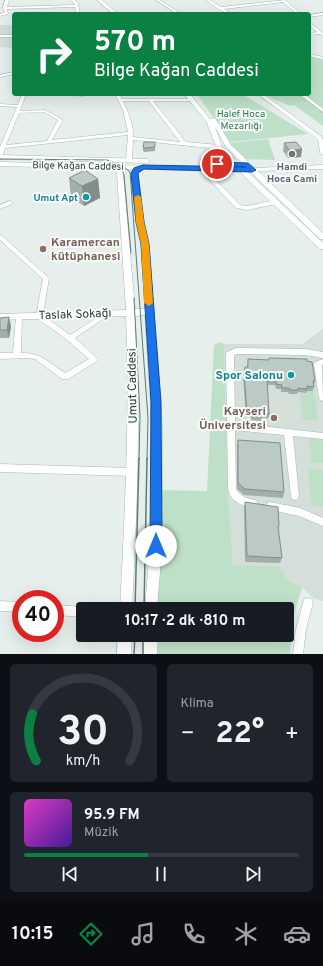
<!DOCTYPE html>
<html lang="tr">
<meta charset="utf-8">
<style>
body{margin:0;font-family:Overpass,sans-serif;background:#20242c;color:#f1f3f6;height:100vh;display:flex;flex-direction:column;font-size:15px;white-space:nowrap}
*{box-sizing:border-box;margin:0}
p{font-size:13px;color:#9ea1a6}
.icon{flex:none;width:22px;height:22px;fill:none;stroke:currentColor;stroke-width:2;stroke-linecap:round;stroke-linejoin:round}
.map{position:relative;height:654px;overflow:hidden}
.sheet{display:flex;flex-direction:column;gap:10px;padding:10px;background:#0d0f14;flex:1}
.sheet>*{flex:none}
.top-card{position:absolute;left:12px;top:12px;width:299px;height:84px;border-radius:4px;box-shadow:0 4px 16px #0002;background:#0b8043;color:#fff;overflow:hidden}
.speed{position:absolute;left:12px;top:590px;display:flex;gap:8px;font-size:20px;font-weight:700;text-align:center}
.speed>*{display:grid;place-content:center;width:52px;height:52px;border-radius:50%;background:#171b24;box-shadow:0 4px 16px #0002;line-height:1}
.speed .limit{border:6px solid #d22;background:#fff;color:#111}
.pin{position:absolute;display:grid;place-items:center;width:34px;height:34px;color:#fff;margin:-17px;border:2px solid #fff;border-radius:50%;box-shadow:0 1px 4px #0007}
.me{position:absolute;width:44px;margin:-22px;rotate:0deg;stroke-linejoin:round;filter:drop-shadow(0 0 3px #0008)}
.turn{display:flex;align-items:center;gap:14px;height:84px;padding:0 16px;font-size:18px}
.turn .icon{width:52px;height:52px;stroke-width:2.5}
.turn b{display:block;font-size:28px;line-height:34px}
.big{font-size:30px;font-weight:700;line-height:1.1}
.sheet .widget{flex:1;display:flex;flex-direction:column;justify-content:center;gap:6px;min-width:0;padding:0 14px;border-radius:6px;background:#20242c}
.sheet .dial{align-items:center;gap:0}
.dial svg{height:104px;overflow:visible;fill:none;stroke:#363941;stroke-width:7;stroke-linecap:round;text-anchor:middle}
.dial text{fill:#f1f3f6;stroke:none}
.song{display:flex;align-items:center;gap:12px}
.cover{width:48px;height:48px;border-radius:6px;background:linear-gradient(135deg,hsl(310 70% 55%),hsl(260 70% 35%))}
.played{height:4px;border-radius:2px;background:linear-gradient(90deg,#0b8043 45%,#363941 45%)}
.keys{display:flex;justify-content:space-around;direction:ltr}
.heat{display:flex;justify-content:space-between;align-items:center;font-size:22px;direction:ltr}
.sheet .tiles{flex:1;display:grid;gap:10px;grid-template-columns:1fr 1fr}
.widget:last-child{grid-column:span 2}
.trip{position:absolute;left:76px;top:602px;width:218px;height:40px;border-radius:4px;background:#171b24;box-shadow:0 4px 16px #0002;font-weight:700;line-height:40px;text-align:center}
.tabs{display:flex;height:64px;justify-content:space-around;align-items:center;background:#090b0e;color:#9ea1a6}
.tabs .icon{width:28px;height:28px}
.tabs .on{color:#0b8043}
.tabs b{font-size:18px;color:#f1f3f6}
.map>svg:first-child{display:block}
</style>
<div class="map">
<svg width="323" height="654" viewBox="0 0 323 654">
<rect width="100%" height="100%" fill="#e6efeb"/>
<g fill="#d4dfda">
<path d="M0 25H12L14 48 0 47Z"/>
<path d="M323 329V601L313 598 302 587 289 581 279 566 233 565 228 491 224 344H302Z"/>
</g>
<g fill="#bfe0c8">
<path d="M309 57 322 60 323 61V126L294 105 291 106 275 100 265 94H309Z"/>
<path d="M197 94H242L308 134 230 142Z"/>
<path d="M268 139 275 160 244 159 228 143Z"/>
<path d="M220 342 224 344 228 491 233 565 279 566 289 581 302 587 294 614 290 654H156V635H287V609H156L157 490 207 491 214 345Z"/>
<path d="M307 391H314L318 421 303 420 300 393 307 394Z"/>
<path d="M309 433 323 434V463L311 462Z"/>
<path d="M308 469 323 470V507L311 505Z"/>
</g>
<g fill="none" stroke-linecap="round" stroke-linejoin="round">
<g stroke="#a8b8b2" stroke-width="1">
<g id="street">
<path d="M5 0H9L7 7 75 5 71 0H75L78 3 80 14H76L75 7 7 9 8 14 0 16V14L5 12 3 8Z"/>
<path d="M156 0H160L181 14H177Z"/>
<path d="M206 0H210L221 7 285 0 301 14H297L283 2 224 9 232 14C224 14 213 5 206 0Z"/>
<path d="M309 22 323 33V36L320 34 309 35V33L317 32 309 25Z"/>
<rect x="0" y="35" width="14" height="2"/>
<path d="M309 54 323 57V59L309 56Z"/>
<path d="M14 72V74L0 77V75Z"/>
<path d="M22 94H26L20 111 45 110 63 120 52 140 128 132 123 110 115 94H119L122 99H194V100L192 101H153L186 142 219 145 222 147 219 149 133 140 132 160 129 162 126 160 128 135 5 148 3 155 0 157V147L17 107 0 106V104L18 105ZM123 101H149L180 142 133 137C134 125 128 112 123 101ZM44 112 58 120 47 141 6 145 19 113Z"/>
<path d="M82 94H91L78 97 76 96Z"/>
<path d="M258 94H263L322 137 323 141V155L320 153 318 139Z"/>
<path d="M299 94H304L323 109V112Z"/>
<path d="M202 167 204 168 240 205 247 206 276 200 279 202 276 204 247 210 236 208 200 170V168Z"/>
<path d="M10 201 12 202V204L0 209V205Z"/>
<path d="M0 235 2 236 48 277 49 278 43 315 70 335 107 311H111L112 313 75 338 98 359 97 361 68 379H62L35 359 27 358 0 359V353H13L16 317 19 315 22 317 21 353C40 352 50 363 65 373L89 359 67 340 37 318 36 316 43 279 0 240Z"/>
<path d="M236 348 305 349 323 352V358L305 355 237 354 234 355 235 423 323 433V439L293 436 299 496 298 499 295 500 292 499 291 496 284 435 235 430 236 489C241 498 249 498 257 501L258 504 257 507C250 509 237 504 232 498 230 496 229 492 228 489L226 354 227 352Z"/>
<path d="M323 359V365H322L323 401 320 400 319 398 314 364 315 362Z"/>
<path d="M0 464 132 468 135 469 136 472 135 475 132 476 0 472Z"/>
<path d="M270 502 300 508 323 518V526L299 516 267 509 266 506 267 503Z"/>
<path d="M308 598 312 599 313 603 306 629 303 654H293L296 629 303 603 304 599Z"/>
<path d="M0 601 21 602V612L0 611Z"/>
<path d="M55 605 83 607 87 609H83V617L55 615Z"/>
</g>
</g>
<g stroke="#a4bbb3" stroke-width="1">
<g id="secondary">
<path d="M97 0H102L118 14H113Z"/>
<path d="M323 13V15L309 17V15Z"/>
<path d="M184 94H190L210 119 215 118 231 145 255 168 323 165V169L258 171 323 233V239H320L251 172H248L323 243V249H320L240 172 143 169 139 171 137 176 144 222 149 244 162 426V546L157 609H145L150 546 152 426 145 315 135 316C141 413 137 511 132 609H120C125 511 130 414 126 316L0 320V314L126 310 117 173 112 169 0 166V162L235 168 217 148 206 121ZM215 127 226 147 247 168H244L222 147ZM121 169H133L131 176 136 222 141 244 145 309H135L123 173Z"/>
<path d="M0 155 147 159 150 161 147 163 0 159Z"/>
<path d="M118 635H132L131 654H117Z"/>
<path d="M144 635H158L157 654H143Z"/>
</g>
</g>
<use href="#street" fill="#fff" fill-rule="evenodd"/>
<use href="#secondary" fill="#fff" fill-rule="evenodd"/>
<g stroke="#5f7d75" stroke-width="1">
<path d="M0 159 107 160 123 166 130 172 148 418 147 459"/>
<path d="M121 168 124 175 131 253"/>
<path d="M134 298 140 416 139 459"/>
</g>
<g stroke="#5f7d75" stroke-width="1.5">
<path d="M135 609 139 458"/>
<path d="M144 609 147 458"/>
<path d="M143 635V654"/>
<path d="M134 654 135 635"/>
</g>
</g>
<g fill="#a1aea9">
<path d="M155 142V151L145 152 143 151V147Z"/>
<path d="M284 143 301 157 288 158 283 151Z"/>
<path d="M69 178 98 179 100 198 84 206 71 197Z"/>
<path d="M0 318 11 326 9 338H0Z"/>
<path d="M269 358 307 361 315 381 313 391H307L306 393 298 392 297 394H289L288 392H281V389H276L275 385H267L269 414V418H261V421L251 420V417H246L243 377 245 367H247L248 359 269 360Z"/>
<path d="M238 440 284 492 283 498 244 495 237 489V446Z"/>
<path d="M245 502 279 526 278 529 282 558 280 563 245 562 244 508Z"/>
</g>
<g fill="#838d89">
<path d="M302 149 301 157 288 158 290 151Z"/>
<path d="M98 179 100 198 84 206 82 186Z"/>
<path d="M9 317 11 326 9 338 7 330Z"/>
</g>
<g fill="#bbcac4" stroke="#838d89">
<path d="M144 142H155V147L145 148 143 147Z"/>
<path d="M296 142 302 149 290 151 284 143Z"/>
<path d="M85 170 98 179 82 186 69 178Z"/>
<path d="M9 317 7 330H0V318Z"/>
<path d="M269 358 307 359V361L312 362 315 381H313L314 387 307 386V389L298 388V390H290L289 388H282V385L276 384V381L267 380 269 414H261L262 417 252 416 251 413H247L244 373 245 367H248V359L269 360Z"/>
<path d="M238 440 280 443 284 492 245 489 238 483Z"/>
<path d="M245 502 278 507 279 526H278L282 558 247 556Z"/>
</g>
<path fill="#1a73e8" stroke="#114b97" d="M217 162 248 163 256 170 252 172 144 169 138 173 144 222 149 244 161 402 162 546 160 551 156 552 151 551 150 546 151 402 141 244 136 222 131 173 134 168 143 165 246 167 214 165 213 164Z"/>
<path fill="#f59e0b" d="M138 195 141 197 144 222 149 244 153 303 149 306 144 303 141 244 136 222 134 197Z"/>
<circle fill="#6b7280" stroke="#f7fbf9" stroke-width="1.5" cx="292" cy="154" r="4"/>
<g fill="#0f9aa8" stroke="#f7fbf9" stroke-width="1.5">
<circle cx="86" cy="197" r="4"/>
<circle cx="291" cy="375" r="4"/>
</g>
<g fill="#8d6e63" stroke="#f7fbf9" stroke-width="1.5">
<circle cx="43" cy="249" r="4"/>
<circle cx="274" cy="418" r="4"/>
</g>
<g text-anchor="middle" stroke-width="4" stroke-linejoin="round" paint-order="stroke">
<g font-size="10" fill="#2d7a4b" stroke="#f7fbf9">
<text x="241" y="117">Halef Hoca<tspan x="241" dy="12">Mezarlığı</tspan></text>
</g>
<g font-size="10" fill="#24423a" stroke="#f7fbf9">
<text transform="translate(78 165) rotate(1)" y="4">Bilge Kağan Caddesi</text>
</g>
<g font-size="10" font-weight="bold" fill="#5b616d" stroke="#f7fbf9">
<text x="292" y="170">Hamdi<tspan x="292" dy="12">Hoca Cami</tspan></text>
</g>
<g font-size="10" font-weight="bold" fill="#0d838f" stroke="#f7fbf9" text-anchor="end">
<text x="78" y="201">Umut Apt</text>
</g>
<g font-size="12" font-weight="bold" fill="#785e54" stroke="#f7fbf9" text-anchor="start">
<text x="51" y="246">Karamercan<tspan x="51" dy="14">kütüphanesi</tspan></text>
<text x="266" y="415" text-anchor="end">Kayseri<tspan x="266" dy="14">Üniversitesi</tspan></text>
</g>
<g font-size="12" fill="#24423a" stroke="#f7fbf9">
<text transform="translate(75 314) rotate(-2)" y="4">Taslak Sokağı</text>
<text transform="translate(132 386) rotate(-91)" y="4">Umut Caddesi</text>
</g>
<g font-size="12" font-weight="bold" fill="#0d838f" stroke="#f7fbf9" text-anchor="end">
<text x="283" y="379">Spor Salonu</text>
</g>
</g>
</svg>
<div class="speed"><div class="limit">40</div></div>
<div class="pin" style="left:217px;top:164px;background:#d93025"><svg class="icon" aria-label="arrive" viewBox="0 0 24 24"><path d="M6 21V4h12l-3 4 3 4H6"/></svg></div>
<svg class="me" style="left:156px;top:546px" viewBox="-20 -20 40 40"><circle r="19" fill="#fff"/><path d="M0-13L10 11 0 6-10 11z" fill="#1a73e8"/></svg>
<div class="trip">10:17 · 2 dk · 810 m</div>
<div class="top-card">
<div class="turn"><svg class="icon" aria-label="right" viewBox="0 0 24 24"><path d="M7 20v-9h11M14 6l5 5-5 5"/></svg><div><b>570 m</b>Bilge Kağan Caddesi</div></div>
</div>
</div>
<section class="sheet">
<div class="tiles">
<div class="widget dial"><svg viewBox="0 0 100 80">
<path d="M14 69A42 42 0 1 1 86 69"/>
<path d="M14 69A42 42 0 0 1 11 33" stroke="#0b8043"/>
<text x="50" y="56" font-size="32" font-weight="700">30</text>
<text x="50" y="72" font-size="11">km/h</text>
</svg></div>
<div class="widget"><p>Klima</p>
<div class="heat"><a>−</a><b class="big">22°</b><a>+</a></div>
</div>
<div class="widget">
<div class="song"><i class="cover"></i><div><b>95.9 FM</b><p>Müzik</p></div></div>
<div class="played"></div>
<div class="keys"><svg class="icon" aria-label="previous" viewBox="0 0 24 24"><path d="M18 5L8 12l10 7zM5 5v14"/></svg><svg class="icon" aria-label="pause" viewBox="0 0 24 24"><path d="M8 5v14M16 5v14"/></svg><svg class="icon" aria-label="next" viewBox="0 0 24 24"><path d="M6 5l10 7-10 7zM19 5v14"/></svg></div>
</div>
</div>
</section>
<nav class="tabs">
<b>10:15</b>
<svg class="icon on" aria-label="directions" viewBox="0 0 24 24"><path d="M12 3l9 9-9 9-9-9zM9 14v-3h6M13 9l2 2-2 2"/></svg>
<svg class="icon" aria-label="music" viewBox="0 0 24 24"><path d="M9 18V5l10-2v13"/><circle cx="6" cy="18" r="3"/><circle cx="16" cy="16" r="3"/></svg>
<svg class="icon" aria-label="phone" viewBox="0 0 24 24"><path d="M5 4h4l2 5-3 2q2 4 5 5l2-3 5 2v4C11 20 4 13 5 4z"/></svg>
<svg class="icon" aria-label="climate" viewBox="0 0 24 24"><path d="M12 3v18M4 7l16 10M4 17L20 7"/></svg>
<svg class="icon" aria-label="car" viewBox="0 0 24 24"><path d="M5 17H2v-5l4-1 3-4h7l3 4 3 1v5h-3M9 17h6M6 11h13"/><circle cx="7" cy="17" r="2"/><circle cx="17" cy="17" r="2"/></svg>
</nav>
